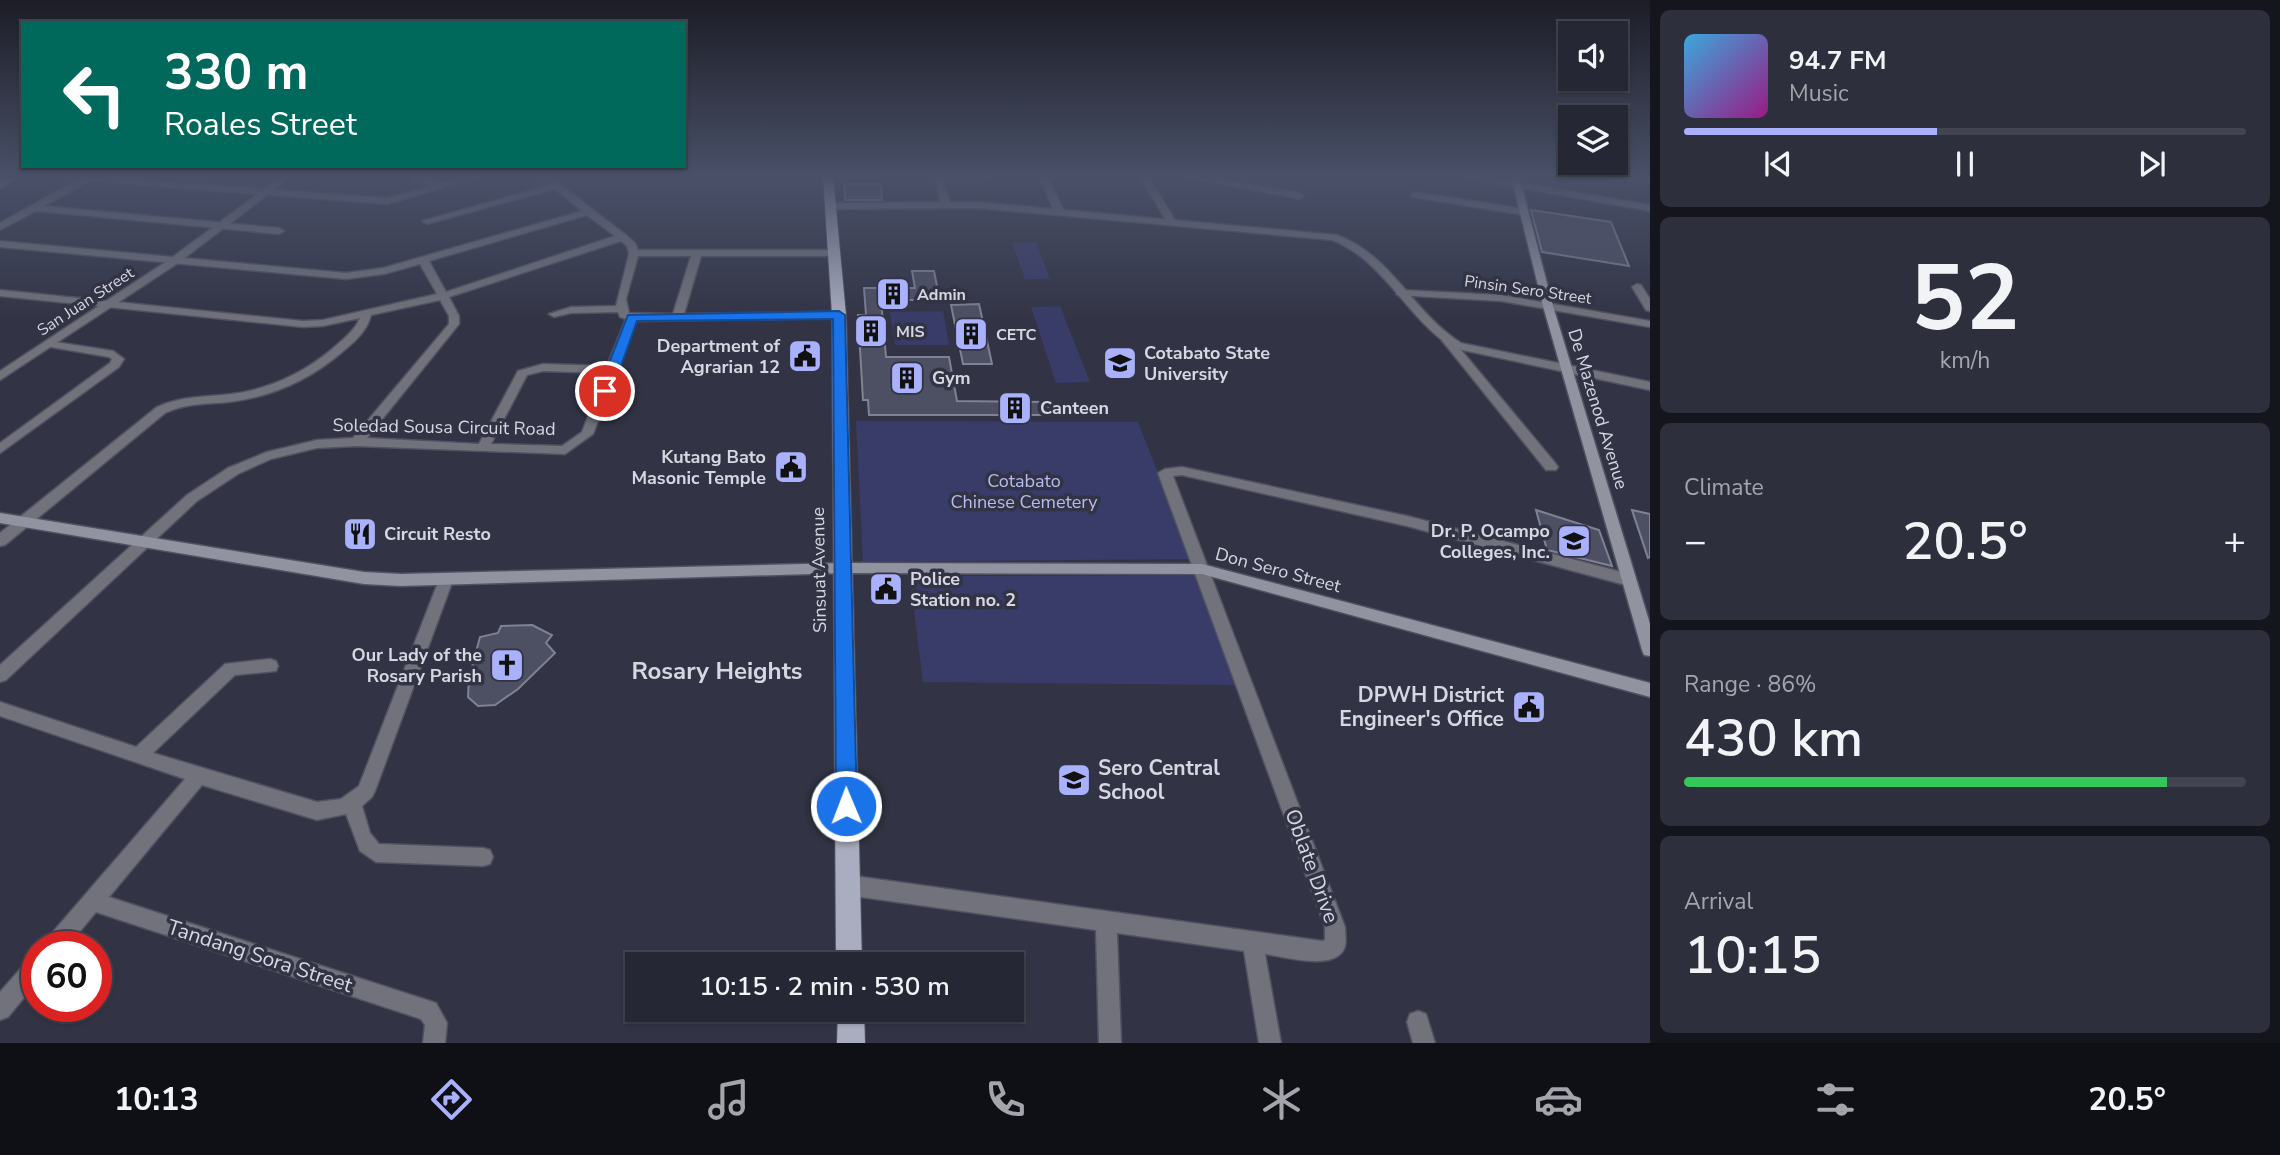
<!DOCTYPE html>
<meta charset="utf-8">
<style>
body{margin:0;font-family:"Nunito Sans",sans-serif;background:#2e2f3c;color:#f1f3f6;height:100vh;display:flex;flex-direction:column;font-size:26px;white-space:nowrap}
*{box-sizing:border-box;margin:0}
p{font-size:23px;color:#a4a5ac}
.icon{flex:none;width:38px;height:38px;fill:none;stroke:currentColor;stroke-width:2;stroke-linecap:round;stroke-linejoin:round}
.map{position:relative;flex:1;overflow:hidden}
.panel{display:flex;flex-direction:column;gap:10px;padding:10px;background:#15151d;width:630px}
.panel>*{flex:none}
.hud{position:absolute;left:21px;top:21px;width:665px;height:147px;border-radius:0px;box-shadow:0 2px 5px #0004,0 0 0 2px #42444f;background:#00695c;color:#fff;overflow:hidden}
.fabs{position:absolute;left:1558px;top:21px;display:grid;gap:14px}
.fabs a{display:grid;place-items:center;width:70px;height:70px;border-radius:0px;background:#262734;box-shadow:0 2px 5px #0004,0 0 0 2px #42444f;font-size:35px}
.speed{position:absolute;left:21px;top:931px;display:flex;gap:14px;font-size:35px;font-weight:700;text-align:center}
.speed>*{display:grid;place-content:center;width:91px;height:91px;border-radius:50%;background:#262734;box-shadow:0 2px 5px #0004,0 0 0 2px #42444f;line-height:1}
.speed .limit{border:10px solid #d22;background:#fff;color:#111}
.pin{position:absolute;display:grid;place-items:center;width:60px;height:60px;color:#fff;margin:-30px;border:4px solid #fff;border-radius:50%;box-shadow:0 2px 7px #0007}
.me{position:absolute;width:77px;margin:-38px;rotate:359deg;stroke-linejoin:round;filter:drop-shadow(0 0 5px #0008)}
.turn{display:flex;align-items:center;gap:24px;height:147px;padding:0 28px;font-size:32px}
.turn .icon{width:91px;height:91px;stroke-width:2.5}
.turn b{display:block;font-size:49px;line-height:60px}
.big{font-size:52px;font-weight:600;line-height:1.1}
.panel .card{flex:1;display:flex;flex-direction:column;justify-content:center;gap:10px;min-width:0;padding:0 24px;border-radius:10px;background:#2e2f3c}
.panel .dial{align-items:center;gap:0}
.dial b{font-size:91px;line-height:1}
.song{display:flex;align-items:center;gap:21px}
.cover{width:84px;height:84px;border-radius:10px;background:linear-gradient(135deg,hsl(200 70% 55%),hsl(310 70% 35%))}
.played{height:7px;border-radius:4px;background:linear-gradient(90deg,#a9b0fc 45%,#42444f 45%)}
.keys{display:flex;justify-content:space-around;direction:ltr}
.heat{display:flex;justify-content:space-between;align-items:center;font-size:38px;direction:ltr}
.charge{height:10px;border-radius:5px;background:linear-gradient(90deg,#34c759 86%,#42444f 0)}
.trip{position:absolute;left:625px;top:952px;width:399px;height:70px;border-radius:0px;background:#262734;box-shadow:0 2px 5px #0004,0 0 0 2px #42444f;font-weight:600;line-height:70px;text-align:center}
.tabs{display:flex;height:112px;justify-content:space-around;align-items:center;background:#0f1015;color:#a4a5ac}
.tabs .icon{width:49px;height:49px}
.tabs .selected{color:#a9b0fc}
.tabs b{font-size:32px;color:#f1f3f6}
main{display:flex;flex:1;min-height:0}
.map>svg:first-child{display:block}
</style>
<main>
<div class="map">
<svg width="1650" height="1043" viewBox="0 0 1650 1043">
<rect width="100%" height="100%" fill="#323445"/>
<g fill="#393b68">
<path d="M1036 242 1050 279H1025L1012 243Z"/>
<path d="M1060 306 1090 382 1056 383 1031 307Z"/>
<path d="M943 311 949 345H895L890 312Z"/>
<path d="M856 421 1138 422 1192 559 863 562Z"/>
<path d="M910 576H1199L1240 685 923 682Z"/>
</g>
<g fill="#4d4f62" stroke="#7f8195" stroke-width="2">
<path d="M844 184H881L882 200H845Z"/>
<path d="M1531 210 1611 222 1629 266 1542 252Z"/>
<path d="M912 271H934L938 291 922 292 923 300H881L886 357H949L957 401 1047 402 1051 415H869L868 400H863L858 315H866L864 288H915Z"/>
<path d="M979 304 992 364H963L951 305Z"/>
<path d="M1536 510 1599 530 1612 566 1547 550Z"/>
<path d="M1632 510 1650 514V557L1648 558Z"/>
<path d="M532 625 552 635 546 643 555 653 518 689 495 705 478 706 468 697 469 678 480 637 498 633 501 626Z"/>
</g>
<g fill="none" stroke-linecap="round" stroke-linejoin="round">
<g stroke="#505161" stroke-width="3">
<g id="minor">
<path d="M84 176 387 198 436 185 414 182 409 176 445 183 468 176H483L387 204 89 181 44 206 279 228 284 231 279 234 36 211 0 230V223Z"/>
<path d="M539 176H549L626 235 635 243 638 250H834L839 253 834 256H701L684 314 839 312 844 315 839 318 636 321 618 368 620 370 617 373 593 434 565 454 357 446 317 448 271 459 238 474 197 501 6 680 0 682V665L187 495 228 468 267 452 317 440 353 438 449 324V316L440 300 371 315C367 332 354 342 341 353 309 380 271 397 229 402 207 404 186 403 165 413L5 545 0 546V533L157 407C181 396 206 397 232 394 269 389 302 374 331 350 342 340 354 332 360 318L323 326 303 327 0 296V290L303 321 323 320 437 294 420 264 384 274 346 279 0 247V241L346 273 383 268 582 211 555 189 427 224 422 221 550 185ZM587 215 615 236 446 292 429 261ZM621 241 627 246 629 254 616 306 571 307 549 314 554 317 571 313 618 312 620 317 626 319 607 366 543 364 518 371 479 444 367 438 459 324V316L449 297ZM638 256H691L673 314 629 313 626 299ZM543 371 605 373 582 432 562 446 491 444 527 375Z"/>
<path d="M934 176H989V177L985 180H942L951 205 946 208 941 205Z"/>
<path d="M1039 176H1047L1064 211 1062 213 1054 211Z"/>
<path d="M1140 176H1148L1175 220 1173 222H1167Z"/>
<path d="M1178 176H1199L1300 193 1304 196 1300 199Z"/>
<path d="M1457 176H1479L1521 185 1517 188Z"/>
<path d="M1612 176 1650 178V184L1616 179Z"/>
<path d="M1415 192 1524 209 1529 212 1524 215 1412 197 1411 195Z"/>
<path d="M1637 284 1641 285 1650 299V311L1646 310 1632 287Z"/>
<path d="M1401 290 1501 295 1650 321V327L1501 301 1397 295 1396 293Z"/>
<path d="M1448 338 1452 339 1556 464 1558 467 1556 470H1546L1444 343 1442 341Z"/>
<path d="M49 341 113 351 124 359 119 367 0 453V443L110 363 112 359 109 357 45 346 43 344Z"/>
<path d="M1182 467 1407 516 1629 574 1634 576 1636 580 1634 584 1629 586 1407 526 1182 475 1173 476 1345 927C1345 934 1347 943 1344 949 1333 971 1285 957 1265 954L1281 1043H1259L1244 951 1117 933 1121 1043H1099L1096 930 847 895 840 892 837 885 840 878 847 875 1322 941 1325 940V927L1158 473 1165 469Z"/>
<path d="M446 574 451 576 453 580 375 791 372 797 362 806 370 833 379 844 483 848 490 850 493 857 490 864 483 866 376 862 360 851 346 814 317 820 202 785 109 897 436 1003 447 1023 445 1043H423L425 1025 421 1019 96 912 67 947H43L46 940 185 779 0 716V702L136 747 225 664 270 659 276 661 278 666 276 671 235 675 153 753 317 802 341 799 359 786 439 580 441 576Z"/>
<path d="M37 955V982L8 1017 0 1020V992L30 958Z"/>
<path d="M1418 1011 1426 1014 1435 1043H1413L1407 1022 1410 1014Z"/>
</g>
</g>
<g stroke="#505161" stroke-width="3">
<g id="tertiary">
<path d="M282 176H292L178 263 0 380V371L170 259Z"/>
<path d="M1517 182 1650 205V211L1514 187 1513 185Z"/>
<path d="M977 202 1337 235C1394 257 1411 311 1461 343L1650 382V390L1453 348C1406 318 1385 261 1332 240L977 208 832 209 827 206 832 203Z"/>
</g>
</g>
<g stroke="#505161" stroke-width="3">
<g id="secondary">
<path d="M10 176H21L0 189V182Z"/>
<path d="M1511 176H1519L1553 306 1650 624V656L1644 655 1642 650 1543 306Z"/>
<path d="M0 513 364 572 401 574 844 563 1202 564 1650 683V697L1202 574 844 573 401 586 364 584 0 523Z"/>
</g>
</g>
<g stroke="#505161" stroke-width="2">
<g id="primary">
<path d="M823 176H833L846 315 862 964H836L832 315Z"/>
<path d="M838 1010H864L865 1043H837Z"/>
</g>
</g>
<use href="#minor" fill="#71727b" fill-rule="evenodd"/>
<use href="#tertiary" fill="#71727b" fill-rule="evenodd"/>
<use href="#secondary" fill="#9193a1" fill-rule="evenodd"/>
<use href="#primary" fill="#aaadbf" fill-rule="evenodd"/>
</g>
<linearGradient id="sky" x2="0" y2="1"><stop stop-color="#1c1d26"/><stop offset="0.55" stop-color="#495068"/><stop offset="1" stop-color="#495068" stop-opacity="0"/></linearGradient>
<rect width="1650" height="322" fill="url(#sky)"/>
<path fill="#1a73e8" stroke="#114b97" stroke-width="2" d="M839 311 845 315 857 806 854 813 846 816 839 813 836 806 833 319 637 321 612 391 605 395 598 391 628 315Z"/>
<defs>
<g id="building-square" transform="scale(1.75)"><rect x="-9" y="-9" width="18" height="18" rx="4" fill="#a9b0fc" stroke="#323445"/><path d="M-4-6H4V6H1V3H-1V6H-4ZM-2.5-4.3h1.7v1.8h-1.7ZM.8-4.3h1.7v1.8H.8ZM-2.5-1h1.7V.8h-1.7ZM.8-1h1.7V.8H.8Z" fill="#111"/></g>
<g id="civic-square" transform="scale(1.75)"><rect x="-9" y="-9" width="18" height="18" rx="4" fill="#a9b0fc" stroke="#323445"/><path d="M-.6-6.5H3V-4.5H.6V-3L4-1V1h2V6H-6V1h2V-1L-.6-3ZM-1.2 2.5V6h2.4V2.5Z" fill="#111"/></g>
<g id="university-square" transform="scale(1.75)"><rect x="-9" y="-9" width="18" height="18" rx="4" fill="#a9b0fc" stroke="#323445"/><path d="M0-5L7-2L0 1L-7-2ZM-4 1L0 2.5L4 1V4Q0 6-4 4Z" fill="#111"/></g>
<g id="restaurant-square" transform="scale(1.75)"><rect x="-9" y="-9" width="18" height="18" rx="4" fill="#a9b0fc" stroke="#323445"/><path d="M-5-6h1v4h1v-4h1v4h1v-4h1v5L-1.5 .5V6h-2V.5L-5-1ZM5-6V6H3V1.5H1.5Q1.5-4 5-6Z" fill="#111"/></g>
<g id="church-square" transform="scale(1.75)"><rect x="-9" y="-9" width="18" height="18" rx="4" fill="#a9b0fc" stroke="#323445"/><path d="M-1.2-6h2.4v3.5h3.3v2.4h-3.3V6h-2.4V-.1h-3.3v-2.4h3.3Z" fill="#111"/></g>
<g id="school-square" transform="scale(1.75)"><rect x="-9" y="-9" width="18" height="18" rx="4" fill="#a9b0fc" stroke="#323445"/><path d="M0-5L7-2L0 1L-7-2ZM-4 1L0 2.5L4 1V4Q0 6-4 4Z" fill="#111"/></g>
</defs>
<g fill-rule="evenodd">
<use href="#building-square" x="893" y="294"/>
<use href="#building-square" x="871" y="331"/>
<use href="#building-square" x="971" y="334"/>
<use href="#civic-square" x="805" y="356"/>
<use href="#university-square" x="1120" y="363"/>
<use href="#building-square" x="907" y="378"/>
<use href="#building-square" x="1015" y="408"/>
<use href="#civic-square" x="791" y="467"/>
<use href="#restaurant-square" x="360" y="534"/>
<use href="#university-square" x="1574" y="541"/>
<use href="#civic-square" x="886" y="589"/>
<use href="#church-square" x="507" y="665"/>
<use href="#civic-square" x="1529" y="707"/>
<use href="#school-square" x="1074" y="780"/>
</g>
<g text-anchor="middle" stroke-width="7" stroke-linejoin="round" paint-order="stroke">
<g font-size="16" fill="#d6d7e2" stroke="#323445">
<text transform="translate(1528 289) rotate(8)" y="6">Pinsin Sero Street</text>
<text transform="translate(85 301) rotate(-33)" y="6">San Juan Street</text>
</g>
<g font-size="16" font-weight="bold" fill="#d6d7e2" stroke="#323445" text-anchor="start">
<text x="917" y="300">Admin</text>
<text x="896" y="337">MIS</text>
<text x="996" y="340">CETC</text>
</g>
<g font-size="18" font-weight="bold" fill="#d6d7e2" stroke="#323445" text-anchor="start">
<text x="780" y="352" text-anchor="end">Department of<tspan x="780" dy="21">Agrarian 12</tspan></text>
<text x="1144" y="359">Cotabato State<tspan x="1144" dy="21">University</tspan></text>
<text x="932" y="384">Gym</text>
<text x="1040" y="414">Canteen</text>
<text x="766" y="463" text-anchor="end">Kutang Bato<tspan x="766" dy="21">Masonic Temple</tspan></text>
<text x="1550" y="537" text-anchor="end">Dr. P. Ocampo<tspan x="1550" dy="21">Colleges, Inc.</tspan></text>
<text x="384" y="540">Circuit Resto</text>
<text x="910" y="585">Police<tspan x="910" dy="21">Station no. 2</tspan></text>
<text x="482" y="661" text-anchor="end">Our Lady of the<tspan x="482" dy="21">Rosary Parish</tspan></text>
</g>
<g font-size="18" fill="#d6d7e2" stroke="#323445">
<text transform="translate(1598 409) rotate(73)" y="6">De Mazenod Avenue</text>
<text transform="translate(444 427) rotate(1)" y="6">Soledad Sousa Circuit Road</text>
<text transform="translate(819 570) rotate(-91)" y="6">Sinsuat Avenue</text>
<text transform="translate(1278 570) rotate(15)" y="6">Don Sero Street</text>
</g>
<g font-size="18" fill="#b6bcf1" stroke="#323445">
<text x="1024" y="487">Cotabato<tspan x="1024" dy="21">Chinese Cemetery</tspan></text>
</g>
<g font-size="21" font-weight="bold" fill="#d6d7e2" stroke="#323445" text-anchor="end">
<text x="1504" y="702">DPWH District<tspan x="1504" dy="24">Engineer's Office</tspan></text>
<text x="1098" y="775" text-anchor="start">Sero Central<tspan x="1098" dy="24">School</tspan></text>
</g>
<g font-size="21" fill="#d6d7e2" stroke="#323445">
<text transform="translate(1312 866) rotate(70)" y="7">Oblate Drive</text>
<text transform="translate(260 956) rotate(18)" y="7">Tandang Sora Street</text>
</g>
<g font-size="24" font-weight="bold" fill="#d6d7e2" stroke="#323445">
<text x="717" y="679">Rosary Heights</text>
</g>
</g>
</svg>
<div class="fabs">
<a><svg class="icon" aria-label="sound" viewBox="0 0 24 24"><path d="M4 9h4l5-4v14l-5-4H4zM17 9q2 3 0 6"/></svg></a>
<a><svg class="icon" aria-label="layers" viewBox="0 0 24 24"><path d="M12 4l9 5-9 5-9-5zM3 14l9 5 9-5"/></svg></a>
</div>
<div class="speed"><div class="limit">60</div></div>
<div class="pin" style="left:605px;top:391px;background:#d93025"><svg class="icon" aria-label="arrive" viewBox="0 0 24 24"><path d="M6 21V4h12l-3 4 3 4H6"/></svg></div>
<svg class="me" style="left:846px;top:806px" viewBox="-20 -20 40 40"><circle r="17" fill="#1a73e8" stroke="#fff" stroke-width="3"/><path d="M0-11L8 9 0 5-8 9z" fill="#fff"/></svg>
<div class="trip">10:15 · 2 min · 530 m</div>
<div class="hud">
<div class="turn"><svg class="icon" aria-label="left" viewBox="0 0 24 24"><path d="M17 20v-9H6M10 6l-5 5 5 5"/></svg><div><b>330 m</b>Roales Street</div></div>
</div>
</div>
<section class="panel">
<div class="card">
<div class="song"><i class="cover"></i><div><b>94.7 FM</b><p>Music</p></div></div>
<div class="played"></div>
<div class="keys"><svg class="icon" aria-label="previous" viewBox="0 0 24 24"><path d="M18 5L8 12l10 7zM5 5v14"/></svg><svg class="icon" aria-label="pause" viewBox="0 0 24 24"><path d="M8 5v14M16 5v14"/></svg><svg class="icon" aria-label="next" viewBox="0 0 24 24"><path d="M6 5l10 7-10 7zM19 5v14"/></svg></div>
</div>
<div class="card dial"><b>52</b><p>km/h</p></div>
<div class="card"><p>Climate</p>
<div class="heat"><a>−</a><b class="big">20.5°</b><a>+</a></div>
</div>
<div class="card"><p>Range · 86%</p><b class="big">430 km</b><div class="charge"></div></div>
<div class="card"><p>Arrival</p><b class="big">10:15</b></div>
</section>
</main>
<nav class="tabs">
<b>10:13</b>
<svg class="icon selected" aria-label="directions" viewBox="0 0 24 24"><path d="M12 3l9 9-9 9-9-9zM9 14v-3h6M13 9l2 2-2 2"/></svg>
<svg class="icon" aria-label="music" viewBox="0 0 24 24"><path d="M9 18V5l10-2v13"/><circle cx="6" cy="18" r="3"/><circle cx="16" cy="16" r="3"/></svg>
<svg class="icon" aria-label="phone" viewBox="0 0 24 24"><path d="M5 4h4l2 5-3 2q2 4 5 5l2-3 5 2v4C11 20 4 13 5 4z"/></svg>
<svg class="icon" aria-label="climate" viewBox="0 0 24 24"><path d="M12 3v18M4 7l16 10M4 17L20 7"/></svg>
<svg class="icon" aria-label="car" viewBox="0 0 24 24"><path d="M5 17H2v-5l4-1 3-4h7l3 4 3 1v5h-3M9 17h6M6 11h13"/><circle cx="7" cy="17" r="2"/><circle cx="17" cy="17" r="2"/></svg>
<svg class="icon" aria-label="filters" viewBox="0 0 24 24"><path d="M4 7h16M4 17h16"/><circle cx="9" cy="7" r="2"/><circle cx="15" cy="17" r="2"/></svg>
<b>20.5°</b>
</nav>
